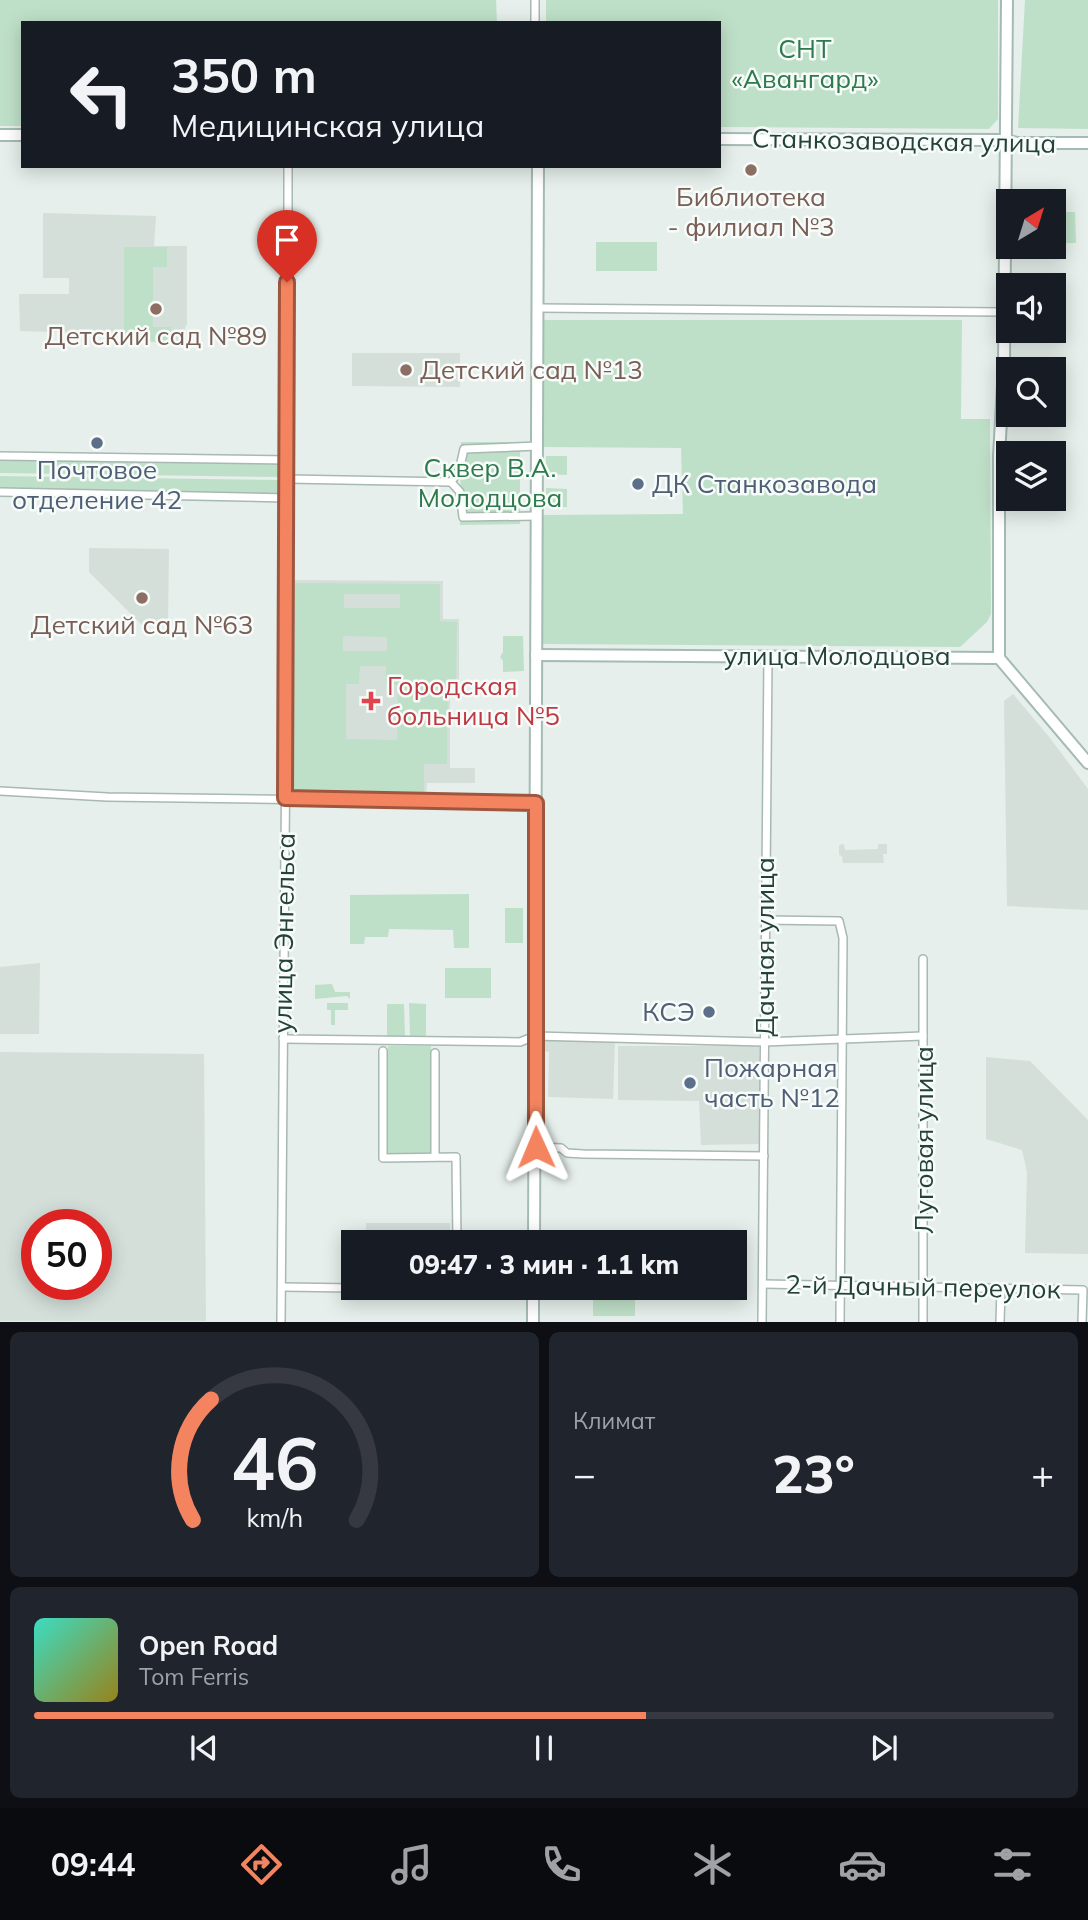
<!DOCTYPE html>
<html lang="ru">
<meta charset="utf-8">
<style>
body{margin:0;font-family:Mulish,sans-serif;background:#20242c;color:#f1f3f6;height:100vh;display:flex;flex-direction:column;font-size:26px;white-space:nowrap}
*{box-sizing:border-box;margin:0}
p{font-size:23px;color:#9ea1a6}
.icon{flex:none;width:38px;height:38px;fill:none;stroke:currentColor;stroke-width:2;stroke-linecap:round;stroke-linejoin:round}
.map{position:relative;height:1322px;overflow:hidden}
.sheet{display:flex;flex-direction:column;gap:10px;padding:10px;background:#0d0f14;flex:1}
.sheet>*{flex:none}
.hud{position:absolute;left:21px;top:21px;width:700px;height:147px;border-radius:0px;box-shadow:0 4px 18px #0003;background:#171b24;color:#f1f3f6;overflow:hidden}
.needle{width:46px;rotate:38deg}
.tools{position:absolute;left:996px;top:189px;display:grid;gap:14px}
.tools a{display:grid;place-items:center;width:70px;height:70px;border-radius:0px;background:#171b24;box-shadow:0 4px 18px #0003;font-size:35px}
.speed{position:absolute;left:21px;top:1209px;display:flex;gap:14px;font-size:35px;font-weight:700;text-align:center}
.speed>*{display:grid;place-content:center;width:91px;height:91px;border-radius:50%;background:#171b24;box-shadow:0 4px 18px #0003;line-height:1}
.speed .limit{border:10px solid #d22;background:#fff;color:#111}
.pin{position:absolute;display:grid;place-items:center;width:60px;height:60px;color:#fff;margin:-72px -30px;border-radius:50% 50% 50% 0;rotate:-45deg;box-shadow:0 0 7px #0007}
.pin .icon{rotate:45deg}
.me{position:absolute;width:77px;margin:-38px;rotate:359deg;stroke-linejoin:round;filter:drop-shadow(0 0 5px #0008)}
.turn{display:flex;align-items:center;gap:24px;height:147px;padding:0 35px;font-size:32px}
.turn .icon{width:91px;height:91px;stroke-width:2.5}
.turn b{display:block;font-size:49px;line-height:60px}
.big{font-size:52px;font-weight:800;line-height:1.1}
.sheet .tile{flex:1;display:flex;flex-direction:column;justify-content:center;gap:10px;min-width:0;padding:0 24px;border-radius:10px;background:#20242c}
.sheet .dial{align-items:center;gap:0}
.dial svg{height:182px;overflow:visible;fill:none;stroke:#363941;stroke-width:7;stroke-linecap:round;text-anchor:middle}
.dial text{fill:#f1f3f6;stroke:none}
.song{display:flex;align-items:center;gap:21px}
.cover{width:84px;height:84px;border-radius:10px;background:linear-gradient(135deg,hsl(170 70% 55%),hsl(50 70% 35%))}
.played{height:7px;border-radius:4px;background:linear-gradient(90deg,#f4845f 60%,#363941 60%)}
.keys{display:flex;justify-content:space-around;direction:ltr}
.heat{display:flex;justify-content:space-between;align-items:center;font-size:38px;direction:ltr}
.sheet .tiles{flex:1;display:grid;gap:10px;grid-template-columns:1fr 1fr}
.tile:last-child{grid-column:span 2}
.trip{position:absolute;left:341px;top:1230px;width:406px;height:70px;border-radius:0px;background:#171b24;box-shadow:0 4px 18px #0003;font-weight:800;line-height:70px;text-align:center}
.tab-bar{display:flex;height:112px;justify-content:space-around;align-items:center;background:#090b0e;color:#9ea1a6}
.tab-bar .icon{width:49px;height:49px}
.tab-bar .on{color:#f4845f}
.tab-bar b{font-size:32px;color:#f1f3f6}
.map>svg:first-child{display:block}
</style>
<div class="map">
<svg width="1088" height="1322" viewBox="0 0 1088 1322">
<rect width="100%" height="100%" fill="#e6efeb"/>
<g fill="#d4dfda" fill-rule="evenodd">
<path d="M43 213 156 216 154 246H187V325L185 326 186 344 124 341V334L20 331 19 294H69V278H43Z"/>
<path d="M352 353H460V387L352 386Z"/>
<path d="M89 548 169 549 168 625H142L89 572Z"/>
<path d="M292 580 443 581V619H459V686L450 687V768H475V783H427L426 796 291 793Z"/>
<path d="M1013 694 1050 738 1088 789V910L1007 906 1004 701Z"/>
<path d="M844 844 845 850 878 849V844H887V854H883L884 863H843L842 856 839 855V845Z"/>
<path d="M40 963 39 1034H0V967Z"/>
<path d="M544 1038 615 1040 613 1099 548 1097 549 1052 544 1051Z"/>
<path d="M618 1046H759L761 1144 701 1145 699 1101 618 1100Z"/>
<path d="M0 1052 204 1054 206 1321H0ZM37 1225H96V1284H37Z"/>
<path d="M986 1057 1030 1061 1088 1120V1254L1025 1253 1027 1172 1022 1150 986 1139Z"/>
<rect x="366" y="1223" width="84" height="19"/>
</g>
<g fill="#bfe0c8" fill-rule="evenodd">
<path d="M0 0H496L497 23H23V126H0Z"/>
<path d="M546 0H998V119L989 129 719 127V23H546Z"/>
<path d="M1025 0H1088V129L1018 128Z"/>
<path d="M1061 212H1075L1076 243H1062Z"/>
<rect x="596" y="242" width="61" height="29"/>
<path d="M124 247H167V267H153V327H171V341H124Z"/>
<path d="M544 320H962L961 419H990L991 614 987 622 960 647 542 644V515L683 514 681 448 544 447Z"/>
<path d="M461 442H520V524L460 525Z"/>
<path d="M546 456H567V475L545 474Z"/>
<path d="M0 458 280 462V477L0 473Z"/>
<path d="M0 476 280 480V494L0 490Z"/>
<path d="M546 488 567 489V507H546Z"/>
<path d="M295 583 440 584V621L457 622 456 683H448L447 764H424V792L293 791ZM344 594H400V608H344ZM343 636 387 637V651H343ZM360 666H386V685H398L397 740 346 739V684H359Z"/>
<path d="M503 636H523L524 671 503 672V661L500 657 503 652Z"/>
<path d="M469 894V948H454L453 930 389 929 388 937H365L364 944H350V895Z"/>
<rect x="505" y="908" width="18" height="35"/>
<rect x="445" y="968" width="46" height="30"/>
<path d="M332 984 335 992H350V999L347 996 315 999V985Z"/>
<path d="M327 1003H348V1010H335V1025H331V1010H327Z"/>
<path d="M409 1003 426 1004V1036H410Z"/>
<path d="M387 1004H404L405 1036H387Z"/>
<path d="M388 1046H431V1154H387Z"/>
<rect x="593" y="1288" width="42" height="28"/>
</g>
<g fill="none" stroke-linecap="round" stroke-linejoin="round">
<g stroke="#a8b8b2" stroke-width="10">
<g id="street">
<path d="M535 0V23"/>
<path d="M538 308 1004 312"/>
<path d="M0 456 288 460"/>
<path d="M288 479 451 482"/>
<path d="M0 492 288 498"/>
<path d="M537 516 463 517 460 492 451 482 459 471 464 449 538 446"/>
<path d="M0 791 107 797 535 803"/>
<path d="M764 920 839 921 843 938 840 1322"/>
<path d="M283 1039 520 1042 535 1036 764 1042 923 1036"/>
<path d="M383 1051V1158L456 1157 457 1242"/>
<path d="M435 1053V1157"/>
<path d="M536 1147 561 1148 567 1153 583 1154 764 1156"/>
<path d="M763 1284 1083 1290 1082 1322"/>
<path d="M282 1287 354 1288"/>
<path d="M370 1288 533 1290"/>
<path d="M281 1322 288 498V166"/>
<path d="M762 1322 768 657"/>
<path d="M923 1322V959"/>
<path d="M1000 1322 1001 1289"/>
</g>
</g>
<g stroke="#a4bbb3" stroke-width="14">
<g id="secondary">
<path d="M0 135H23"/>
<path d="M719 139 1005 140 1017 143H1088"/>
<path d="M536 655 999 658 1088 763"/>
<path d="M999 658V456L1004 367 1007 0"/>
<path d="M534 1242 538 166"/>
<path d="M533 1322V1288"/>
</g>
</g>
<use href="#street" stroke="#fff" stroke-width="7"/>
<use href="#secondary" stroke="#fff" stroke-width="10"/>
</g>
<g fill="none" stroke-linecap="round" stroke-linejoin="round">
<g stroke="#9f563e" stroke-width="18">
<path id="route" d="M287 282 285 798 536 803V1147"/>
</g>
<use href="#route" stroke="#f4845f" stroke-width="12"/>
</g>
<g fill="#8d6e63" stroke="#f7fbf9" stroke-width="2.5">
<circle cx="751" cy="170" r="7"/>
<circle cx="156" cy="309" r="7"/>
<circle cx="406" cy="370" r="7"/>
<circle cx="142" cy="598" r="7"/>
</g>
<g fill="#5c6f8a" stroke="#f7fbf9" stroke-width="2.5">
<circle cx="97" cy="443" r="7"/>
<circle cx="638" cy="484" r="7"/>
<circle cx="709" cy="1012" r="7"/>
<circle cx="690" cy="1083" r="7"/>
</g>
<path fill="#e0444e" stroke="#f7fbf9" stroke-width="2.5" d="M367.5 690.5h7v7h7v7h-7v7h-7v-7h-7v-7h7z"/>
<g text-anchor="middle" stroke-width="5" stroke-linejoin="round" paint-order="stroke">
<g font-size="26" fill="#2d7a4b" stroke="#f7fbf9">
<text x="805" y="58">СНТ<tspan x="805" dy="30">«Авангард»</tspan></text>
<text x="490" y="477">Сквер В.А.<tspan x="490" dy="30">Молодцова</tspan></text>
</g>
<g font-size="26" fill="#24423a" stroke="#f7fbf9">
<text transform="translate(904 141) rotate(1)" y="9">Станкозаводская улица</text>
<text x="837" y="665">улица Молодцова</text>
<text transform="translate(284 933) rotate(-89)" y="9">улица Энгельса</text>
<text transform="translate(765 947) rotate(-90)" y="9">Дачная улица</text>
<text transform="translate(924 1140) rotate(-90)" y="9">Луговая улица</text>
<text transform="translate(923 1287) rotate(1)" y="9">2-й Дачный переулок</text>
</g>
<g font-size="26" fill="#785e54" stroke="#f7fbf9">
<text x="751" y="206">Библиотека<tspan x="751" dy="30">- филиал №3</tspan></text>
<text x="156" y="345">Детский сад №89</text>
<text x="420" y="379" text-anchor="start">Детский сад №13</text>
<text x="142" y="634">Детский сад №63</text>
</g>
<g font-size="26" fill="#4e5e75" stroke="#f7fbf9" text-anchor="start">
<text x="97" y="479" text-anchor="middle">Почтовое<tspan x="97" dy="30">отделение 42</tspan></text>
<text x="652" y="493">ДК Станкозавода</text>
<text x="695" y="1021" text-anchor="end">КСЭ</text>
<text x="704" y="1077">Пожарная<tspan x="704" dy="30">часть №12</tspan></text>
</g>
<g font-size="26" fill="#be3a42" stroke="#f7fbf9" text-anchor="start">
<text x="387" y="695">Городская<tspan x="387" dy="30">больница №5</tspan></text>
</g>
</g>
</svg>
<div class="tools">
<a><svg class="needle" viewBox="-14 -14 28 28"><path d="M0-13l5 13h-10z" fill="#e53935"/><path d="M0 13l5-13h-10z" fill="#9ea1a6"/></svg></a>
<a><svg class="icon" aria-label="sound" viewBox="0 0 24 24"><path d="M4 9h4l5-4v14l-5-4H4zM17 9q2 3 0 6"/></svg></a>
<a><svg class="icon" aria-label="search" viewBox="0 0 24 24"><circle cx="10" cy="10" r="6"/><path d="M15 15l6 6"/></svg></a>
<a><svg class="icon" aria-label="layers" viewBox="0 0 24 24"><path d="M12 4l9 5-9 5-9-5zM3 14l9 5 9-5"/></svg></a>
</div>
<div class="speed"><div class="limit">50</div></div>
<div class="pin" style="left:287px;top:282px;background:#d93025"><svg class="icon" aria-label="arrive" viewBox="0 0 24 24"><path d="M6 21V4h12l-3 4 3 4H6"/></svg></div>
<svg class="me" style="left:536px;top:1147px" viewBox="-20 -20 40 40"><path d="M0-17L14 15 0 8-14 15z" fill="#f4845f" stroke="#fff" stroke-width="4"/></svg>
<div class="trip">09:47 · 3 мин · 1.1 km</div>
<div class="hud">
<div class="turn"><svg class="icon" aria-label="left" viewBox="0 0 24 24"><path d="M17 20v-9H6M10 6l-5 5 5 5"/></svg><div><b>350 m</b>Медицинская улица</div></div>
</div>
</div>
<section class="sheet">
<div class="tiles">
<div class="tile dial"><svg viewBox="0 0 100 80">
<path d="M14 69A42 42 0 1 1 86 69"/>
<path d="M14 69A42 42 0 0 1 22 16" stroke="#f4845f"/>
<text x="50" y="56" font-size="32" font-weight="700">46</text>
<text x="50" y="72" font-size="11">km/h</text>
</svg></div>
<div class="tile"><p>Климат</p>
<div class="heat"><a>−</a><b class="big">23°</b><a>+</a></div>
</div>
<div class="tile">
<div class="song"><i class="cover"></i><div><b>Open Road</b><p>Tom Ferris</p></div></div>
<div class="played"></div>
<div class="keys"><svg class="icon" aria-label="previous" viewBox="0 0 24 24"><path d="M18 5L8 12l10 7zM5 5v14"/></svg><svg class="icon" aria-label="pause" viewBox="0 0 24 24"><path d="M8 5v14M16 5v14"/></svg><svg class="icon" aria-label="next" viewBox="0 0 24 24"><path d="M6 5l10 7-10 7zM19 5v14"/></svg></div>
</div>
</div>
</section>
<nav class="tab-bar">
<b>09:44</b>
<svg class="icon on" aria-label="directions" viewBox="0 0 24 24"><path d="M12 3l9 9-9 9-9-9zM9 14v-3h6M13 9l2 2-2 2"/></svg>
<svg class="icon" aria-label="music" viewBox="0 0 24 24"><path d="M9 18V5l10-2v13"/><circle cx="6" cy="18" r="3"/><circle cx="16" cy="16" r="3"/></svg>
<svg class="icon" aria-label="phone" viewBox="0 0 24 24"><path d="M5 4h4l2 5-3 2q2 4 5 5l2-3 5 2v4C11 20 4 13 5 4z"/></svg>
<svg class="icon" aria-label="climate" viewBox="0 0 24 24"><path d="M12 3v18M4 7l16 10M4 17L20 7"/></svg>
<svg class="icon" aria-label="car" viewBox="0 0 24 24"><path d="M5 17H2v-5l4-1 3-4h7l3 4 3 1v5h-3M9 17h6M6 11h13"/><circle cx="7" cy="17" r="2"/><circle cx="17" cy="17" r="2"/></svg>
<svg class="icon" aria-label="filters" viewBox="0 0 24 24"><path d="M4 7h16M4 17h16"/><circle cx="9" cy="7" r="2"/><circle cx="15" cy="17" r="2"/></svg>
</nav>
